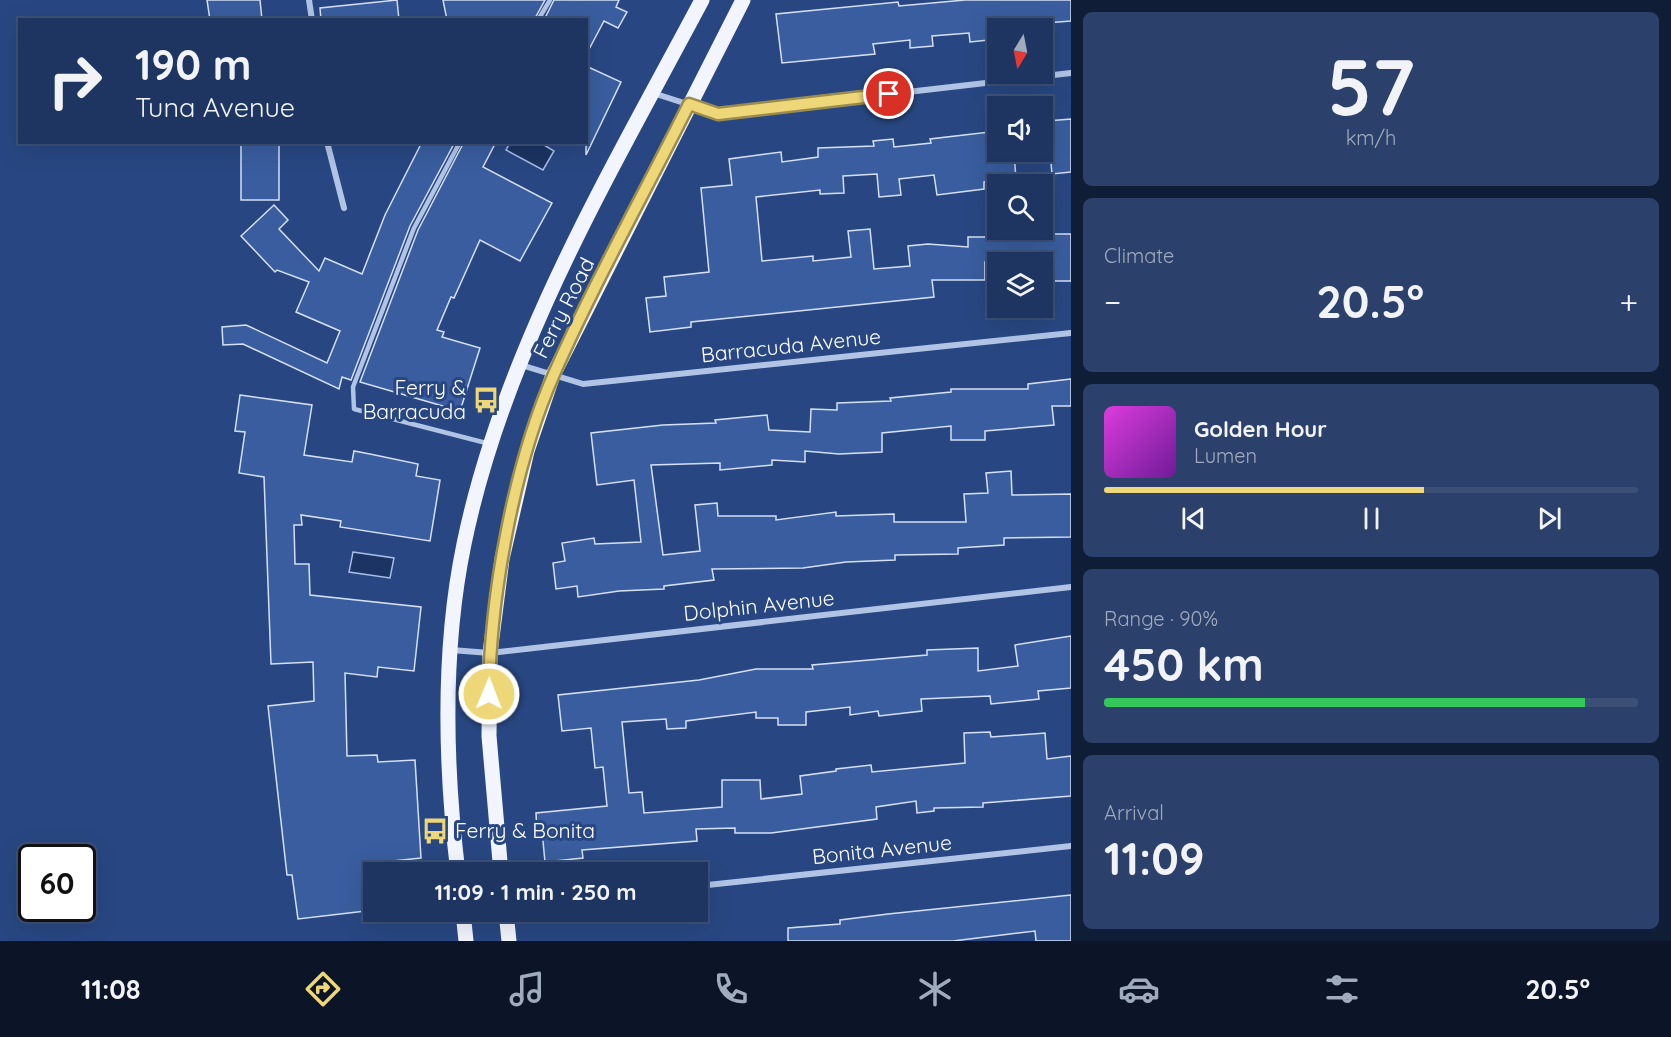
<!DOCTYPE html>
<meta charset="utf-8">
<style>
body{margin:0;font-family:Quicksand,sans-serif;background:#2b406b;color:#f1f3f6;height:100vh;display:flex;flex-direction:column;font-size:22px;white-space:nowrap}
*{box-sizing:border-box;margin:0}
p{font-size:20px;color:#a1abbe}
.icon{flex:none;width:33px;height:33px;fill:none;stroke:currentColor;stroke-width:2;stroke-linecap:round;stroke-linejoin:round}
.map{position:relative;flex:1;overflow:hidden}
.details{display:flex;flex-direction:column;gap:12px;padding:12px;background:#101d36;width:600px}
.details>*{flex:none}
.banner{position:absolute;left:18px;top:18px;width:570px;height:126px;border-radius:0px;box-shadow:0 6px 24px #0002,0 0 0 2px #3c5077;background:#1e3562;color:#f1f3f6;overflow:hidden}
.needle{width:39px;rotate:190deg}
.fabs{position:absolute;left:987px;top:18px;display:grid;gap:12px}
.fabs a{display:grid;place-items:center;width:66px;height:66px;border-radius:0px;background:#1e3562;box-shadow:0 6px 24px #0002,0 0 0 2px #3c5077;font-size:30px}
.speed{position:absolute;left:18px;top:844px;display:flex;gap:12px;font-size:30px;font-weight:700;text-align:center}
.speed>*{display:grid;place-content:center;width:78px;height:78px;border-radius:50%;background:#1e3562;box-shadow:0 6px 24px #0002,0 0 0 2px #3c5077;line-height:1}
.speed .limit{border:3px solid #111;border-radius:9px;background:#fff;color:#111}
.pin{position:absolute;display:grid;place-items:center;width:51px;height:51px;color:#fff;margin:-26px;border:3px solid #fff;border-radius:50%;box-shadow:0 2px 6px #0007}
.me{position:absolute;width:66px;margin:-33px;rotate:1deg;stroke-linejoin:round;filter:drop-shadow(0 0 4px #0008)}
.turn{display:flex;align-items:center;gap:21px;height:126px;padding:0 18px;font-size:27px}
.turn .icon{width:78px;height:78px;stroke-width:2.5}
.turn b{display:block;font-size:42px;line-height:51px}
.big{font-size:45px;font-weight:700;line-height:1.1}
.details .tile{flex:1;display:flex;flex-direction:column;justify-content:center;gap:9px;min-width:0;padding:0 21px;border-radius:9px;background:#2b406b}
.details .dial{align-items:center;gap:0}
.dial b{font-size:78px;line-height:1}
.song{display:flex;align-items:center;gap:18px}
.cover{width:72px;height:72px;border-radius:9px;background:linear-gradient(135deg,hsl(300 70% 55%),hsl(280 70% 35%))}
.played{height:6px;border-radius:3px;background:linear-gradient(90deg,#eed778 60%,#3c5077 60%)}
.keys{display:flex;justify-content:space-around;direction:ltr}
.heat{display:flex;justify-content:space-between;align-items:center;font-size:33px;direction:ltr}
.charge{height:9px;border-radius:4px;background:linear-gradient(90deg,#34c759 90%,#3c5077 0)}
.trip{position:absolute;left:363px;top:862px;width:345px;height:60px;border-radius:0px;background:#1e3562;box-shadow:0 6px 24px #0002,0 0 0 2px #3c5077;font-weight:700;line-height:60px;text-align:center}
.menu{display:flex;height:96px;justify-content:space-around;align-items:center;background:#0c1527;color:#a1abbe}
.menu .icon{width:42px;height:42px}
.menu .active{color:#eed778}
.menu b{font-size:27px;color:#f1f3f6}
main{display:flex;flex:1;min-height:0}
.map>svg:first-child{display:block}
</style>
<main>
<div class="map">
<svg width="1071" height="941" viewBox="0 0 1071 941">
<rect width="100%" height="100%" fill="#284782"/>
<g fill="#1c3463" stroke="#a6bee6" stroke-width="1.5">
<path d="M539 142 554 151 543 170 506 150 510 143Z"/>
<path d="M353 552 394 558 390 578 349 572Z"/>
</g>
<g fill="#395d9e" stroke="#d4e0f5" stroke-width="1.5">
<path d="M207 0H260L262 20H210Z"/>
<path d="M397 0 399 20H321L320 8Z"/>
<path d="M443 0H545L534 20H447Z"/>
<path d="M554 0H619L616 7 627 12 618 28 604 21 586 55V20H544Z"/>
<path d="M965 0H1071V21L1021 25V28H998V39L970 42 969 33 932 36 933 46 910 48V40L873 44 875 54 782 63 776 14 898 2 899 6Z"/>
<path d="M586 66 621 82 586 155Z"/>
<path d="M1071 119V172L1052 174 1047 121Z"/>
<path d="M998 131V152H1014L1016 179 984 182V189L937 195 934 175 899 179 901 195 879 197 877 174 843 176 844 193 820 194V190L756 197 762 261 813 256V261L851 257 848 231 870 229 874 269 910 266 908 246 928 244 968 247V237H999V231L1039 230V234H1071V281H1042V262H985V280H932L934 297 691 322V327L650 332 646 298 666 296 664 277 709 272 701 188 732 185 729 159 781 152 782 162 818 157V148L874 146 873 141 893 139 894 147 931 143 930 139Z"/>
<rect x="241" y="142" width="38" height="58"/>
<path d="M422 142H455L410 226 351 380 342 377 339 389 243 344 223 345 222 327 246 325 327 363 340 331 296 312 309 282 277 270 275 272 241 236 274 205 288 220 279 229 319 271 325 258 362 274 385 215Z"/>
<path d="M464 142H496L483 167 552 203 520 261 480 240 454 298 451 297 437 330 444 332 442 337 480 348 460 411 360 382 418 230Z"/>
<path d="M1071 379V406H1052L1054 425 985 431V440H951V426L882 433V452L839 454 805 451V462L772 460V465L720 470V463L651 465 663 555 700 551 695 505 717 503 718 516H776V520L836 512V516L894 514V522H966L964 494 988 493 986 473 1011 471 1012 495 1071 494V537L1004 538V545L958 548V554L895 555V560L846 562 803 568 712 569 714 580 664 586V589L619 591 578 597 577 586 556 589 553 563 565 561 562 543 594 538 595 544 641 542 634 480 597 485 591 433 663 425 716 423 715 420 767 415 769 430 810 432 811 409 837 410V403L891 401 890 398 951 392V389H1028V384Z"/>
<path d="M240 395 312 405 304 455 352 462 354 451 370 454 418 464 416 476 440 480 430 541 340 527 341 521 301 515 302 525H294L295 564H309L310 595 421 607 414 671 378 667 377 677 345 673 347 756 377 755 378 762 415 760 421 858 374 863V910L298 919 292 875H287L268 706 314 701 313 662 271 664 264 477 239 473 245 432 235 431Z"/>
<path d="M1071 636V688L1038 691 1039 699 991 704 990 696 921 699 922 711 879 716 878 711 850 715V707L806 712V725H778V718H756V712L686 721V728L667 729 666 719 622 722 629 793 642 792 644 813 722 807V780H760L761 799 802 794 800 776 836 771V769L871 765 872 772 965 763 964 733 990 732 991 737 1045 733 1047 759 1071 756V796L983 803V807L934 808V811L917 813 916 801 876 807 877 819 771 833H735V828L696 829 697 841 582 850 583 858 545 862 542 831 537 832 536 813 607 806 603 767 595 768 591 728 562 731 558 695 699 680 756 669H813L812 665 927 655V650L978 648V671L1018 666 1015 645Z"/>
<path d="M1071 895V941H1036L1035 931 953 941H788V928L840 924V920L888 914Z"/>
</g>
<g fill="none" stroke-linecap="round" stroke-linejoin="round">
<g stroke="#b1c4e6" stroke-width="4.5">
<path d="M538 20 550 0"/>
<path d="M460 142 414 228 353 387 354 409 490 444"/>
</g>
<g stroke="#b1c4e6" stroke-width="6">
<path d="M309 0 312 20"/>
<path d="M653 93 718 114 1071 73"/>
<path d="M327 142 344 208"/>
<path d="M521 365 583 384 1071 333"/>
<path d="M451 650 490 653 1071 587"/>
<path d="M698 886 1071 846"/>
</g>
<g stroke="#f2f5fd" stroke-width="15">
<path d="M458 873C445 765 442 650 464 544 504 350 610 173 702 0"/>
<path d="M501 873 489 736 490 653 502 559 527 451 553 375 743 0"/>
<path d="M463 912 466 941"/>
<path d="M506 912 509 941"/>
</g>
</g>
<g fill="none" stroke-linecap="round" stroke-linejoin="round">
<g stroke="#9b8c4e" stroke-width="15">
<path id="route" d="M489 694C490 596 514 464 554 374 594 283 644 194 689 104L718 114 889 94"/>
</g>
<use href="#route" stroke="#eed778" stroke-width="10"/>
</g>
<defs>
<g id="bus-bare" transform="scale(2.07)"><path d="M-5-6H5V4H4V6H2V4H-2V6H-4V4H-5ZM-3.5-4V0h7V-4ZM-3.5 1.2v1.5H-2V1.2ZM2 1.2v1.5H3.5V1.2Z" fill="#eed778" stroke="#284782" stroke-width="2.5" paint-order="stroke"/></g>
</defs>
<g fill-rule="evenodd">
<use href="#bus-bare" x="486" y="400"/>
<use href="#bus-bare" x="435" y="831"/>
</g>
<g text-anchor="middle" stroke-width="6" stroke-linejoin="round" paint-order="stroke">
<g font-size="21" fill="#fff" stroke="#284782">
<text transform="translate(564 308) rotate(-63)" y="7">Ferry Road</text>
<text transform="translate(791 346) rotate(-6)" y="7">Barracuda Avenue</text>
<text transform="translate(759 606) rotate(-6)" y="7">Dolphin Avenue</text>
<text transform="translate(882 850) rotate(-6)" y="7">Bonita Avenue</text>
</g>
<g font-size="21" fill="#fff" stroke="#284782" text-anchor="end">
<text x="466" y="395">Ferry &amp;<tspan x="466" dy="24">Barracuda</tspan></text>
<text x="455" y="838" text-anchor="start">Ferry &amp; Bonita</text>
</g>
</g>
</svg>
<div class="fabs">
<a><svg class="needle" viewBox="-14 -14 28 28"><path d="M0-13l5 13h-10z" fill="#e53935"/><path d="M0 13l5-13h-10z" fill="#a1abbe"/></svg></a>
<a><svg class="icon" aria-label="sound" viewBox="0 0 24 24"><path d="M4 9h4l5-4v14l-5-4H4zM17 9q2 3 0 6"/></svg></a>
<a><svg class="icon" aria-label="search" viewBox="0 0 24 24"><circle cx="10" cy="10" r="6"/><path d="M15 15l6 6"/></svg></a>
<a><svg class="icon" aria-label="layers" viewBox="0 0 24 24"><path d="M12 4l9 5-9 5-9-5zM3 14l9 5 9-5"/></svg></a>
</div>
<div class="speed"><div class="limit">60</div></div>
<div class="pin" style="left:889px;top:94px;background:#d93025"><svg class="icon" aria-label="arrive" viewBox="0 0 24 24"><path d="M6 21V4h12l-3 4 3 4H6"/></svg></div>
<svg class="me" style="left:489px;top:694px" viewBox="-20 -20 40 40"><circle r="17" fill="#eed778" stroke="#fff" stroke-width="3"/><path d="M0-11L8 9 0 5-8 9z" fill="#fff"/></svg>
<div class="trip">11:09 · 1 min · 250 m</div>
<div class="banner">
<div class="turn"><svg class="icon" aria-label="right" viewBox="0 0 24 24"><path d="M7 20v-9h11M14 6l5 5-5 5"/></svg><div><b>190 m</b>Tuna Avenue</div></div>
</div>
</div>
<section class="details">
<div class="tile dial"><b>57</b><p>km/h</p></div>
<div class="tile"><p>Climate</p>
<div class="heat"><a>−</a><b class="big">20.5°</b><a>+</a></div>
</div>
<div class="tile">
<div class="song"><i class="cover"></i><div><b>Golden Hour</b><p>Lumen</p></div></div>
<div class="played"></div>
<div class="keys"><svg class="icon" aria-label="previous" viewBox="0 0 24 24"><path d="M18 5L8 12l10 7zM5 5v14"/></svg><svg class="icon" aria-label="pause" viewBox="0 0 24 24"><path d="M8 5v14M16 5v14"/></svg><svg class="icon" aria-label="next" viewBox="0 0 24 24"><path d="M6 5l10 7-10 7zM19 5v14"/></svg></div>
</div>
<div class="tile"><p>Range · 90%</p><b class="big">450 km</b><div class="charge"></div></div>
<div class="tile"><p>Arrival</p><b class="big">11:09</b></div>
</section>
</main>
<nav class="menu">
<b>11:08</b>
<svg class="icon active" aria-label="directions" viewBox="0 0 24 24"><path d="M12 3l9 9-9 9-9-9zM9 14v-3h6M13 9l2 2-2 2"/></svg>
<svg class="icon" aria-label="music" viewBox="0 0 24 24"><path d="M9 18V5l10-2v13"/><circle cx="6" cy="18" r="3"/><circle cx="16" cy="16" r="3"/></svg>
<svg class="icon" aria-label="phone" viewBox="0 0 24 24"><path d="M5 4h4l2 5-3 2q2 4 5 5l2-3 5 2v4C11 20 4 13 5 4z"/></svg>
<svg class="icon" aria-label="climate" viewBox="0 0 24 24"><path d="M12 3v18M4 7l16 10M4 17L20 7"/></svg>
<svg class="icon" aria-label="car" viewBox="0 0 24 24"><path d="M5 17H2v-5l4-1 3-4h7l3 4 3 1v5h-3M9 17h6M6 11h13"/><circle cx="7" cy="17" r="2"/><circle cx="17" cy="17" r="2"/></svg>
<svg class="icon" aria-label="filters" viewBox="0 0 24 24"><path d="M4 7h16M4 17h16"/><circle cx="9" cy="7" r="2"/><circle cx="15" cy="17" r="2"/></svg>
<b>20.5°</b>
</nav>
